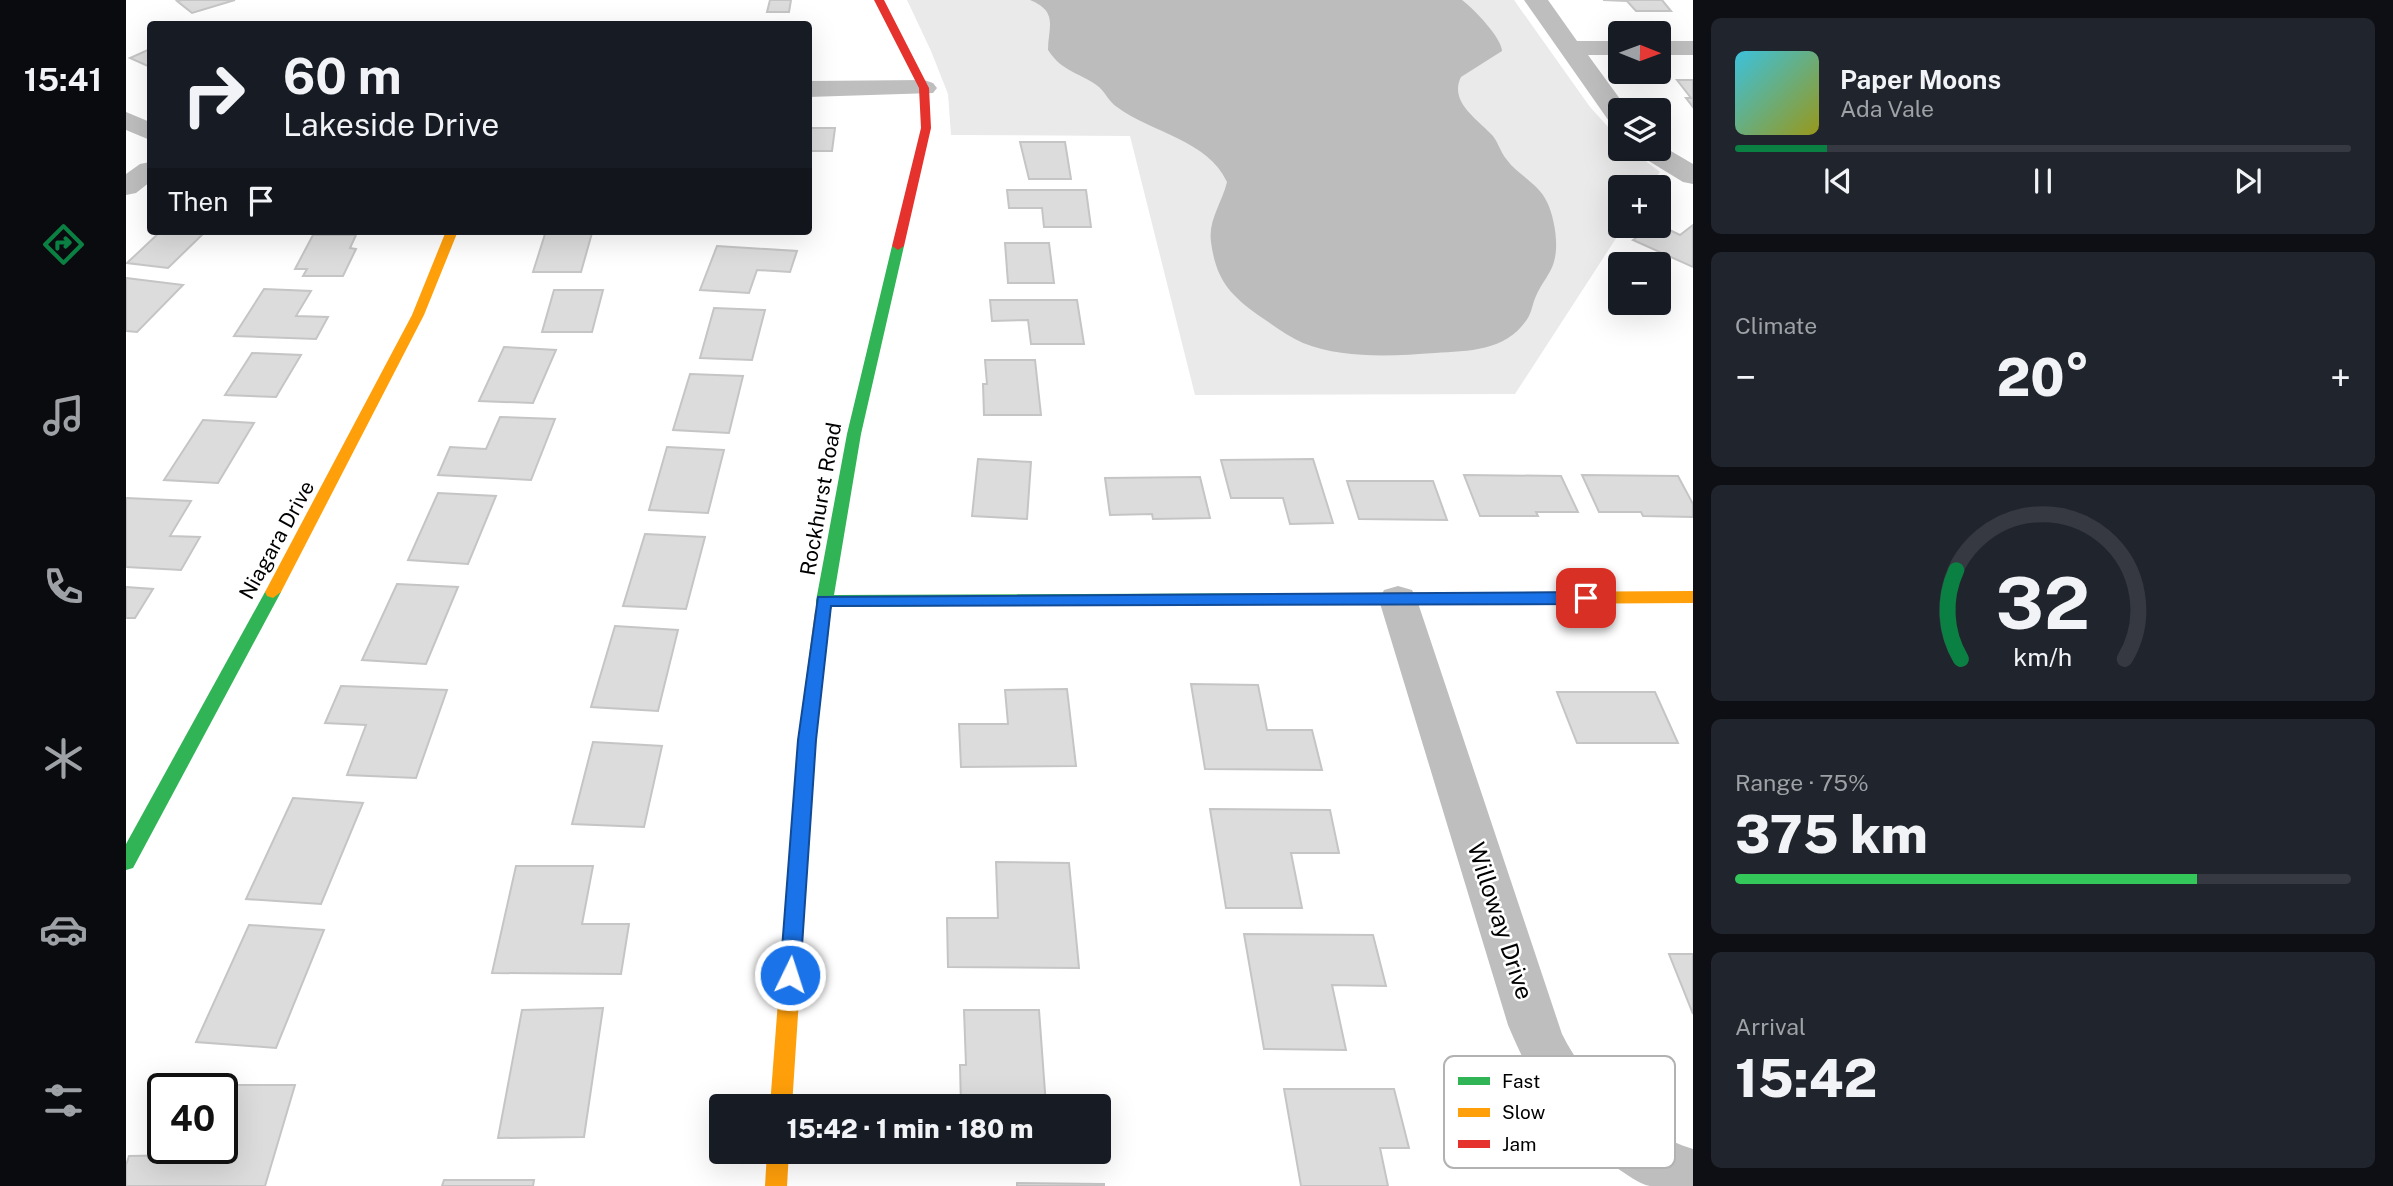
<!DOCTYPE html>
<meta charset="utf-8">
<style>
body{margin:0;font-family:"Public Sans",sans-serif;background:#20242c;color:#f1f3f6;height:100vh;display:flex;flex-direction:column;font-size:26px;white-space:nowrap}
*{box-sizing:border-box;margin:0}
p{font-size:23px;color:#9ea1a6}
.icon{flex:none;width:38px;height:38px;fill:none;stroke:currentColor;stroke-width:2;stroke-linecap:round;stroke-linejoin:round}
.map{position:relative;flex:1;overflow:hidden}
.drawer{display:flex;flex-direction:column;gap:18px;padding:18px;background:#0d0f14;width:700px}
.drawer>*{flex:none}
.top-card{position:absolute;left:21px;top:21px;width:665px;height:214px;border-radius:7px;box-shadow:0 7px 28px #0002;background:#171b24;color:#f1f3f6;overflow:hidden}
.needle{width:46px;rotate:91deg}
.fabs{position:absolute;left:1482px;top:21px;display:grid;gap:14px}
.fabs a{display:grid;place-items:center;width:63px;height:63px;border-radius:7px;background:#171b24;box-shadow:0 7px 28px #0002;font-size:35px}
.speed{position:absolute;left:21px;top:1073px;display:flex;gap:14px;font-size:35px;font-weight:700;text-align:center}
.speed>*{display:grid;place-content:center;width:91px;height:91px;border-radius:50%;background:#171b24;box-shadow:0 7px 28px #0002;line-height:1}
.speed .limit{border:4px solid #111;border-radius:10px;background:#fff;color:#111}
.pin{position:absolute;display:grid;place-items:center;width:60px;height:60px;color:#fff;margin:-30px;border-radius:14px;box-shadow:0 4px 10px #0006}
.me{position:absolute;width:77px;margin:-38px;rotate:4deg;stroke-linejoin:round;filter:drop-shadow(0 0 5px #0008)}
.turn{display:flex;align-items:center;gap:24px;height:147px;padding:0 21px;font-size:32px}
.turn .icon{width:91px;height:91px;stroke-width:2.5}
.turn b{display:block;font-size:49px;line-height:60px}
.then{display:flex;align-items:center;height:66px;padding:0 21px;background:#0003;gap:14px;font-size:26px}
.big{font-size:52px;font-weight:800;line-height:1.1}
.drawer .tile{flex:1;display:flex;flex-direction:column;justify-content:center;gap:10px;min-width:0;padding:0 24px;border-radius:10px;background:#20242c}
.drawer .dial{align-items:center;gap:0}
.dial svg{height:182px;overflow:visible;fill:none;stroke:#363941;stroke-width:7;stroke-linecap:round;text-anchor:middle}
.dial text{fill:#f1f3f6;stroke:none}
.song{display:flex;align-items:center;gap:21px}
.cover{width:84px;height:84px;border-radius:10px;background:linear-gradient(135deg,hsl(190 70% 55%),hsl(60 70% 35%))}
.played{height:7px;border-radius:4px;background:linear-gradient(90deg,#0b8043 15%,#363941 15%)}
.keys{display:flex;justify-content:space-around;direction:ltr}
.heat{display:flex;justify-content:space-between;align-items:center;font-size:38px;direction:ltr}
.charge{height:10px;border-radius:5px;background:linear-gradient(90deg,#34c759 75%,#363941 0)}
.trip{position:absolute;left:583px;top:1094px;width:402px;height:70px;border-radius:7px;background:#171b24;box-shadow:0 7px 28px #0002;font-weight:800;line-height:70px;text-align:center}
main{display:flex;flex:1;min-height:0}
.tabs{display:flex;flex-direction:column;width:126px;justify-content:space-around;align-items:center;background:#090b0e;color:#9ea1a6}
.tabs .icon{width:49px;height:49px}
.tabs .current{color:#0b8043}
.tabs b{font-size:32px;color:#f1f3f6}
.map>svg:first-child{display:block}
</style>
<main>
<nav class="tabs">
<b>15:41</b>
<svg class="icon current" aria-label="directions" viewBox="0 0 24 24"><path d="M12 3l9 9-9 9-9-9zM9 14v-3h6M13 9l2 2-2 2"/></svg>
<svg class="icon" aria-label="music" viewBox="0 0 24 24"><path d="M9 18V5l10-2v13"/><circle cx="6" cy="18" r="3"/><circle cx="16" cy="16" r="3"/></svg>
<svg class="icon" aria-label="phone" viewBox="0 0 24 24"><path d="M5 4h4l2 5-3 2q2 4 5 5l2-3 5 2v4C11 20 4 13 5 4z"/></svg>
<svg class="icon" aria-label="climate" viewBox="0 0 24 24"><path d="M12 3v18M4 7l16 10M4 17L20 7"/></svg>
<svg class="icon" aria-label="car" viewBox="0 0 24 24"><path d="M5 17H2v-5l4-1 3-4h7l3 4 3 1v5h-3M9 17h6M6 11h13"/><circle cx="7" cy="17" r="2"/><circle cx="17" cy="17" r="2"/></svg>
<svg class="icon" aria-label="filters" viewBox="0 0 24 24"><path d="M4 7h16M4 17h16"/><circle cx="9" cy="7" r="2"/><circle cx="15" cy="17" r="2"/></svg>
</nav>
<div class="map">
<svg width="1567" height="1186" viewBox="0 0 1567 1186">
<rect width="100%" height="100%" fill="#fff"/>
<path fill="#eaeaea" d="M781 0H1388L1464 107 1494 140V149H1504L1534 172 1523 187H1494V226H1498L1389 394 1069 395 1004 136 825 135 822 94 805 51Z"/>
<path fill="#bcbcbc" d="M904 0H1336C1347 8 1376 38 1376 51L1335 77C1323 101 1350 118 1364 133 1372 140 1374 152 1381 160 1392 175 1413 184 1421 202 1427 214 1431 235 1430 249 1429 271 1418 278 1410 296 1407 302 1406 310 1403 316 1383 351 1344 351 1309 353 1267 356 1217 359 1177 343 1161 336 1147 325 1132 315 1103 294 1090 279 1085 242 1082 220 1096 203 1101 182 1082 140 1026 133 991 107 983 102 980 93 973 87 954 72 937 73 922 50 922 27 933 12 904 0Z"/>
<g fill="#dcdcdc" stroke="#c5c5c5" stroke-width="2">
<path d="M56 0H109L66 13 51 1Z"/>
<path d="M644 0H665L663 12H641Z"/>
<path d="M1536 0 1545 11H1510L1501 1 1477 0Z"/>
<path d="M24 49V67L4 58Z"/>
<path d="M1551 80H1567V107L1560 98H1565Z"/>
<path d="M682 128H709L706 151H682Z"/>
<path d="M894 142H939L945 179H903Z"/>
<path d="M881 190H960L965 227H918L916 208H883Z"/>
<path d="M1533 225 1554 235 1567 225V267L1507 240 1527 226Z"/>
<path d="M35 231H80L42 268 1 263Z"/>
<path d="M466 233 455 272H407L419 234Z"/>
<path d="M187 235H230L224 248 230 249 217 276H177L181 269H169Z"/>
<path d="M879 243H923L928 283H882Z"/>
<path d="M591 246 671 251 664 272 631 270 623 293 574 290Z"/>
<path d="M0 278 57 285 11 332 0 331Z"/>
<path d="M138 289 185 291 170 316 202 317 190 339 108 336Z"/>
<path d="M428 290H477L466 332H416Z"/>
<path d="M864 300H951L958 344H905L902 320 866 321Z"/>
<path d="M588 308 639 310 626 360 574 358Z"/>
<path d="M378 347 430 350 407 403 353 401Z"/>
<path d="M126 353 175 355 150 397 99 395Z"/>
<path d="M859 360H909L915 415H858L857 384H861Z"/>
<path d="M564 374 617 376 603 433 547 430Z"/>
<path d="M374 417 429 419 405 480 312 475 324 447 360 449Z"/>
<path d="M77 420 128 423 92 483 38 480Z"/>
<path d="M541 447 598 450 582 513 523 510Z"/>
<path d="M852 459 905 462 901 519 846 516Z"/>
<path d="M1187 459 1207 523 1164 524 1157 498H1105L1095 460Z"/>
<path d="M1338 475 1435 476 1452 512H1410L1412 516H1354Z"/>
<path d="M1456 475 1552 476 1567 504V517L1517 516 1515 512H1473Z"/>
<path d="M1074 477 1084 518 1027 519 1026 514 984 515 979 478Z"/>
<path d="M1221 481H1307L1321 520 1233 519Z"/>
<path d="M312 493 370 496 342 564 282 560Z"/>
<path d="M0 498 65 501 44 536 74 537 55 570 0 567Z"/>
<path d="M519 534 579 537 560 609 497 606Z"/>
<path d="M271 584 332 587 300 664 236 660Z"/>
<path d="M0 587 27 589 9 618H0Z"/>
<path d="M489 626 552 630 532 711 465 707Z"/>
<path d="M1065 684 1132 685 1141 730H1186L1196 770 1079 769Z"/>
<path d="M215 686 321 690 290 778 221 775 240 725 199 723Z"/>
<path d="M941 689 950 766 835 767 833 724H882L879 690Z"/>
<path d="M1431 692H1529L1552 743H1451Z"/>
<path d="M467 742 536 746 518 827 446 824Z"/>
<path d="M167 798 237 803 195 904 120 899Z"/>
<path d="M1084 809 1204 810 1213 853H1165L1176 908H1100Z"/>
<path d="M870 862 943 863 953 968 822 967 821 918H872Z"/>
<path d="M390 866H467L456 924H503L495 974 366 973Z"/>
<path d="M123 925 198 930 150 1048 70 1042Z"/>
<path d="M1118 934 1247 935 1260 986 1206 985 1220 1050 1138 1049Z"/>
<path d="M1543 954H1567V1014Z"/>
<path d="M477 1008 458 1137 372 1138 396 1010Z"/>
<path d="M838 1010H913L920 1106H835L834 1065H840Z"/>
<path d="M87 1085H169L139 1186H0V1165L3 1156 63 1155 65 1148H96V1088H85Z"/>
<path d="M1158 1089H1268L1283 1148H1254L1262 1186H1175Z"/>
<path d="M318 1180H408L407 1186H316Z"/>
<path d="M891 1183 978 1184V1186H891Z"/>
</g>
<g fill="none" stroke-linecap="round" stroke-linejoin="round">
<g fill="#bebebe" fill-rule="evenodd">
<path d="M1398 0H1422L1451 41H1494V55H1462L1502 110H1494V126L1485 124Z"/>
<rect x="1533" y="41" width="34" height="14"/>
<path d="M798 80 807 83 811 88 807 93 682 97V81Z"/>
<path d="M0 112 24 122V140L0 130Z"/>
<path d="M1533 144 1567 164V184L1557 182 1513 155 1509 149H1533Z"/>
<path d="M24 162V182L10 193 0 195V174L14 164Z"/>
<path d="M1272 586 1286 590 1291 600 1436 1034C1462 1086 1511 1132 1567 1149V1186C1553 1186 1537 1186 1524 1186 1513 1184 1500 1174 1491 1168 1432 1130 1409 1088 1382 1025L1253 600 1258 590Z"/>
</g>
<g fill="#30b455" fill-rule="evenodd">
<path d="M772 242 778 246 735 434 708 595 1199 593 1207 599 1205 603 706 607 703 615H691L690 601 721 434 766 246Z"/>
<path d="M147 586 155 592 7 868 0 870V844L139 592Z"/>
</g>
<g fill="#ff9f0a" fill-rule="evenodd">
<path d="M320 231H332L298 315 155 592 147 598 141 596 139 592 286 315Z"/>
<path d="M1567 591V603L1199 605 1191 599 1199 593Z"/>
<path d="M697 605 705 611 690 740 666 1106H644L672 740 689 611Z"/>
<path d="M641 1152H663L661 1186H639Z"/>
</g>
<path fill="#e5322d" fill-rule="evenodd" d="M748 0H758L803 88 805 128 778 246 772 250 766 246 795 128 793 88Z"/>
</g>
<path fill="#1a73e8" stroke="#114b97" stroke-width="2" d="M1460 592 1468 598 1460 604 705 606 690 740 674 975 672 982 664 984 657 982 654 975 672 740 692 597Z"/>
<g text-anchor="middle" stroke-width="5" stroke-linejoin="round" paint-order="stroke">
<g font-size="21" fill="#000" stroke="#fff">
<text transform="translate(695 499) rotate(-80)" y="7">Rockhurst Road</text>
<text transform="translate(151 540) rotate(-61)" y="7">Niagara Drive</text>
</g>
<g font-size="24" fill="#000" stroke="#fff">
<text transform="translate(1374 921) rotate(72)" y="8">Willoway Drive</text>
</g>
</g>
<rect x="1318" y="1056" width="231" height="112" rx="10" fill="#fff" stroke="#b2b2b2" stroke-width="2"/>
<rect x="1332" y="1077" width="32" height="8" fill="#30b455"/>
<rect x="1332" y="1108" width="32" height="9" fill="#ff9f0a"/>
<rect x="1332" y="1140" width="32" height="8" fill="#e5322d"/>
<g font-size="19" fill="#000">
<text x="1376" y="1088">Fast</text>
<text x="1376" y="1119">Slow</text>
<text x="1376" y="1151">Jam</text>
</g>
</svg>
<div class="fabs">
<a><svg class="needle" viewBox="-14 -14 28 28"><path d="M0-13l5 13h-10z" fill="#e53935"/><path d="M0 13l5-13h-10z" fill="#9ea1a6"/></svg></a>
<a><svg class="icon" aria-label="layers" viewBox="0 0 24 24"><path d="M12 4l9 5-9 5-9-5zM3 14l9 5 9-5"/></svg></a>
<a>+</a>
<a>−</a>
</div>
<div class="speed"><div class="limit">40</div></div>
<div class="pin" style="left:1460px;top:598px;background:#d93025"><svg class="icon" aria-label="arrive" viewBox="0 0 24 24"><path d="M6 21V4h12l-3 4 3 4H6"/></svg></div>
<svg class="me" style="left:664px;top:975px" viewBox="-20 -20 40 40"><circle r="17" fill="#1a73e8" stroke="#fff" stroke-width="3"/><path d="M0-11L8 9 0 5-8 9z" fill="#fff"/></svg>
<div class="trip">15:42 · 1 min · 180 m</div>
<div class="top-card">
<div class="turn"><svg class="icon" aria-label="right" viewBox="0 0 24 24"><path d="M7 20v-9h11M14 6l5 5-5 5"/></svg><div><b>60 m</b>Lakeside Drive</div></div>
<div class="then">Then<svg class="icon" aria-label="arrive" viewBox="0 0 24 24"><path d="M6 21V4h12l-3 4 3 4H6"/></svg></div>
</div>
</div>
<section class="drawer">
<div class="tile">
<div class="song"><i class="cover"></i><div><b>Paper Moons</b><p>Ada Vale</p></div></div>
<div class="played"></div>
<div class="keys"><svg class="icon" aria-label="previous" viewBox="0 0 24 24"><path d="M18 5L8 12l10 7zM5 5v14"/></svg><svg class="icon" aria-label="pause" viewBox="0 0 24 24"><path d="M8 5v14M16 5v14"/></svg><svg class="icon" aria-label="next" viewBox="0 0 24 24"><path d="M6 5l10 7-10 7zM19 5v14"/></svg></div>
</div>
<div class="tile"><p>Climate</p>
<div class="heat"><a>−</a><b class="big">20°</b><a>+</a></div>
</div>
<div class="tile dial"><svg viewBox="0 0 100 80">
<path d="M14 69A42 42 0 1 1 86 69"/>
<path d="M14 69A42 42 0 0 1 12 30" stroke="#0b8043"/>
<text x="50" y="56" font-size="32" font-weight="700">32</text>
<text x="50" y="72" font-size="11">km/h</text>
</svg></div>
<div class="tile"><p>Range · 75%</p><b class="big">375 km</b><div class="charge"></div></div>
<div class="tile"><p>Arrival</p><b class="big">15:42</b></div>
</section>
</main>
